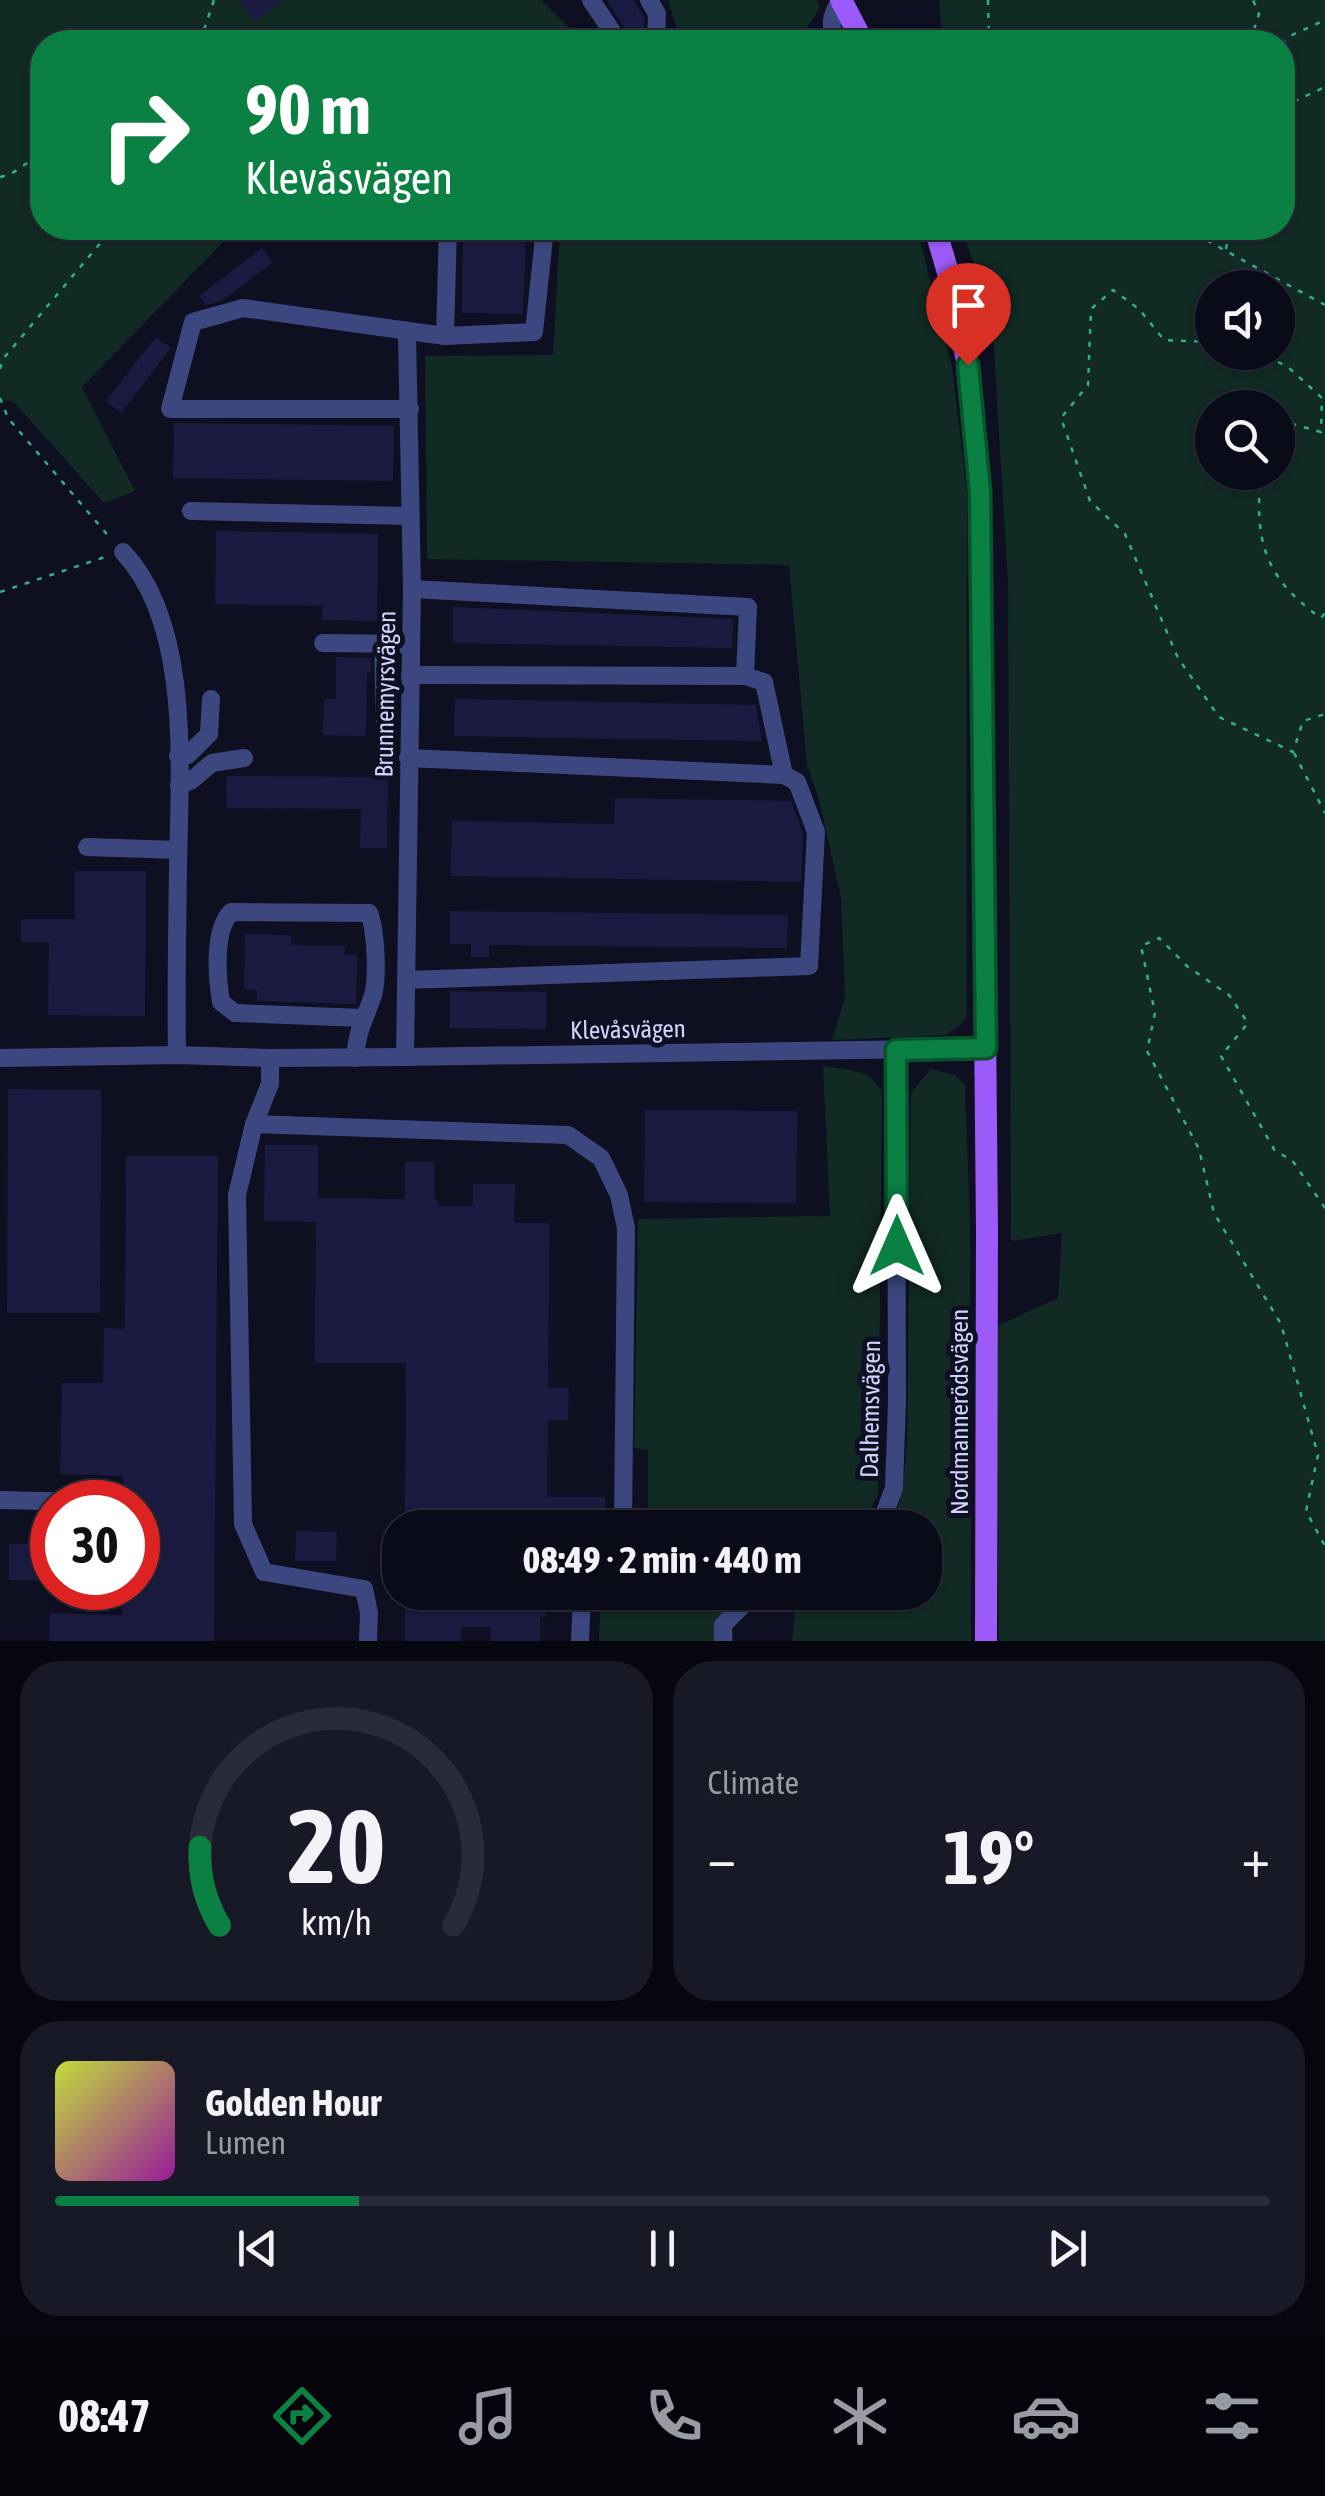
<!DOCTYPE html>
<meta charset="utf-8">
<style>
body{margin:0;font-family:"Asap Condensed",sans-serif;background:#181926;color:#f1f3f6;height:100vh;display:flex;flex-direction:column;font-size:38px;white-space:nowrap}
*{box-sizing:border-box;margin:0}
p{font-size:32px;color:#999ba2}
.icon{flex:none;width:55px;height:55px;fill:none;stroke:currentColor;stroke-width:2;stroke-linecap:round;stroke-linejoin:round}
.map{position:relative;height:1641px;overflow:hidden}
.side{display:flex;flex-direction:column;gap:20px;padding:20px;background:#06060e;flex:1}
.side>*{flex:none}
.banner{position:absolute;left:30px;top:30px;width:1265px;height:210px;border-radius:40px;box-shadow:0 2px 8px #0004,0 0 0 2px #2a2b38;background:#0b8043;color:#fff;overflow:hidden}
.buttons{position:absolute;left:1195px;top:270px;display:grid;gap:20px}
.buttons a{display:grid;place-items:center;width:100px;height:100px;border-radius:50%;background:#0a0b19;box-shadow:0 2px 8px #0004,0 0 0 2px #2a2b38;font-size:50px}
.speed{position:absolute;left:30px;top:1480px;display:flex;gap:20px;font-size:50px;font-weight:700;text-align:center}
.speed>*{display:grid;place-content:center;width:130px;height:130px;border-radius:50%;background:#0a0b19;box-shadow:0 2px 8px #0004,0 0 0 2px #2a2b38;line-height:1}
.speed .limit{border:15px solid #d22;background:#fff;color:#111}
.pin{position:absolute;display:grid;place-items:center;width:85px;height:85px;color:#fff;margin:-102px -42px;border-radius:50% 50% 50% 0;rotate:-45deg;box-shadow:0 0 10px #0007}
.pin .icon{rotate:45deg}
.me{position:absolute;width:110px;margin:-55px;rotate:0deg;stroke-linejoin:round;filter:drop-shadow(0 0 8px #0008)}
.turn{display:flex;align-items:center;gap:35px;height:210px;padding:0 50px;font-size:45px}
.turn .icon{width:130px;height:130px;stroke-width:2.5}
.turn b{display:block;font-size:70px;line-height:85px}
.big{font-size:75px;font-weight:700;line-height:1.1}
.side .card{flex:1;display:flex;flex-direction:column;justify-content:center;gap:15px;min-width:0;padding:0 35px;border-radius:40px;background:#181926}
.side .dial{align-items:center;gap:0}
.dial svg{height:260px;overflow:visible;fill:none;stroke:#2a2b38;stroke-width:7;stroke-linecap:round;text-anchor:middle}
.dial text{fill:#f1f3f6;stroke:none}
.song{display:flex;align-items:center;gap:30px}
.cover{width:120px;height:120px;border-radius:15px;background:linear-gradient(135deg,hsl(70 70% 55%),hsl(300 70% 35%))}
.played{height:10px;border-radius:5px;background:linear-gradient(90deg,#0b8043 25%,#2a2b38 25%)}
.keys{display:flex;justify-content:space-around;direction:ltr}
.heat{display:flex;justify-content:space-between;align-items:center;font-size:55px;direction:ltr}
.side .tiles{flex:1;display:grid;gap:20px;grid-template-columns:1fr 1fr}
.card:last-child{grid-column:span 2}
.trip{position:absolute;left:382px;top:1510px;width:560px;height:100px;border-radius:40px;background:#0a0b19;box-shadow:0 2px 8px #0004,0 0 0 2px #2a2b38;font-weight:700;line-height:100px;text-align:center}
.menu{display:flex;height:160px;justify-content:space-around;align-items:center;background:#04040a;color:#999ba2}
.menu .icon{width:70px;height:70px}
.menu .active{color:#0b8043}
.menu b{font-size:45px;color:#f1f3f6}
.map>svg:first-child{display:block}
</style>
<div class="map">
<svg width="1325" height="1641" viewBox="0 0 1325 1641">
<rect width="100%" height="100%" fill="#0e0f21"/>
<g fill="#112a24" fill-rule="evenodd">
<path d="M0 0H541L583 42H42V228H237L82 387 135 491 104 503 14 402 0 399Z"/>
<path d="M668 0H817L820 7 802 35 768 28 763 42H681Z"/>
<path d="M939 0H1325V1641H999L995 1327 1058 1298 1062 1233 1011 1241 1008 583 992 316 961 228H1282V42H943ZM1212 288H1278V352H1212ZM1212 408H1278V472H1212Z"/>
<path d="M560 228H917L952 367 967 492V1019L946 1035 832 1040 845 998 841 898 819 799 807 765 789 565 427 559 425 356 553 355Z"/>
<path d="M823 1066C847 1070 870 1069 882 1091L878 1495 861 1527H648V1450L634 1448 638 1219 830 1216Z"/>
<path d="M931 1069 955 1075 965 1085 970 1229 971 1641H792L795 1610 833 1599 841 1593 925 1592V1528L892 1527 903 1488 907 1443 911 1093Z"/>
<path d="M731 1600 733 1641H599L600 1607 648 1601Z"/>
</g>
<g fill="#1b1b41">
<path d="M238 0H283L255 22Z"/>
<path d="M606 0H633L644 17V28L631 38Z"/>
<path d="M463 228H526L523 314 462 313Z"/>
<path d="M262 248 273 262 222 301 206 305 199 296Z"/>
<path d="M156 337 171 348 121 413 106 401Z"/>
<path d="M174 423 394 426 393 481 173 478Z"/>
<path d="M216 531 378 534 377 621 322 620 323 606 215 604Z"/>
<path d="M453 607 733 619 732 648 453 643Z"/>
<path d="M336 657 371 658V671L367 673 366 736 323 735 324 699H336Z"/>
<path d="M455 699 756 705 762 741 454 736Z"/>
<path d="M227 776 388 777 387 848H360L361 809 226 808Z"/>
<path d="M615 798 791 801 803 833 801 882 451 876 452 821 614 824Z"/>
<path d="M75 871H146L145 1016 48 1015 49 942H21V919H75Z"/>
<path d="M450 911 788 915 787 948 489 945V957H471V944H450Z"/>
<path d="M245 934 291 935V945L345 946V955H357L356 1004 257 1001V990L244 989Z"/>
<path d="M450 991 546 992V1029L450 1028Z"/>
<path d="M8 1089 101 1090 100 1313H7Z"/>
<path d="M645 1110 797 1111 796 1203 644 1202Z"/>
<path d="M265 1145H318V1198L405 1199V1162H434V1199H438V1206H473V1184H515L514 1223H549L548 1388H569L568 1420H548L547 1497H605V1528H405L406 1363H315L316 1222 264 1221Z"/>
<path d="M126 1156H218L214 1641H49L50 1613 122 1615V1588H138V1502H123V1476L60 1474 62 1383H103L104 1328 125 1329Z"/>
<path d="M296 1531 337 1532 336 1561H295Z"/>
<path d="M9 1544H52V1581L9 1580Z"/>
<path d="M405 1592H547L546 1617H540V1641H490L491 1627H462L461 1641H405Z"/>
</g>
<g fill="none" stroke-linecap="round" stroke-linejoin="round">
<g stroke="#33ae8c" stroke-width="2.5" stroke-dasharray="5 8" stroke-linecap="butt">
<path d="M988 0 989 42"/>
<path d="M200 42 214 0"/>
<path d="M1250 42 1259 14 1253 0"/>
<path d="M1282 44 1290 36 1325 20"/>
<path d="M1282 62 1289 38"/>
<path d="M1282 107 1325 87"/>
<path d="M0 177 11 174 42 153"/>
<path d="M1184 228 1325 305"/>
<path d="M1226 249 1230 228"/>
<path d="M1212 342 1164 340 1139 309 1113 290 1091 309 1088 385 1061 418 1090 501 1125 534 1178 658 1219 717 1293 752 1303 721 1325 714"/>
<path d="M1254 352 1287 366 1322 398 1321 432 1289 423 1278 428"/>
<path d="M0 369 3 359 113 228"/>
<path d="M0 398 8 418 111 539"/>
<path d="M1261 472C1254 540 1264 578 1321 618L1325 613"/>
<path d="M0 592 108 556"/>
<path d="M1294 753 1325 813"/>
<path d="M1325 1208 1292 1160 1275 1151 1221 1056 1248 1023 1229 995 1188 967 1159 938 1141 946 1155 1013 1147 1051 1199 1149 1214 1213 1281 1324 1318 1455 1306 1511 1325 1546"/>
</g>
<g stroke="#3b477e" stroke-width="18">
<path d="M591 0 619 42"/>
<path d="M649 0 657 14 656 42"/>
<path d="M835 42C830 24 830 16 841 0"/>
<path d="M445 336 448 228"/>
<path d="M410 409H170L193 322 243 308 445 336 534 332 545 228"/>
<path d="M191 511 410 516"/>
<path d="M123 552C193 626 179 775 178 870 177 931 176 993 177 1055"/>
<path d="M323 643 411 644"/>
<path d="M383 644 385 721"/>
<path d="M410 675 745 676 748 607 412 589"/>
<path d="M178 756 188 755 209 734 211 699"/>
<path d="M408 758 784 775 764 682 745 676"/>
<path d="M179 785 192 780 212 763 244 758"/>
<path d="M87 847 178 850"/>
<path d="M406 980 809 966 816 832 797 782 784 775"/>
<path d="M405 1057 412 589 407 333"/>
<path d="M0 1058 177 1055 270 1058 405 1057 986 1048"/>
<path d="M270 1058V1084L254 1124 237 1195 243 1524 264 1572 364 1589 369 1613 368 1641"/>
<path d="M355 1058C357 1029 365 1020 373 995 378 977 376 930 369 913L231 912C213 931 217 977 221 1002L235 1013 362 1018"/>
<path d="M254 1124 568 1135 601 1158 619 1195 626 1228 623 1528"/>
<path d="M0 1500 86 1502"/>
<path d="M879 1528 894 1488 897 1402 896 1050"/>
<path d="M580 1641 582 1593 592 1592"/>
<path d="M723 1641V1625L756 1592"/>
</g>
<g stroke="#9c5bf8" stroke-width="22">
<path d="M841 0 863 42"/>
<path d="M935 228 949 276 968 365 980 491 987 1231 986 1641"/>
</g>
</g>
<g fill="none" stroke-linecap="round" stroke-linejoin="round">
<g stroke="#07532c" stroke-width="25">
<path id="route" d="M897 1246 896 1050 986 1048 980 491 968 365"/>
</g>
<use href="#route" stroke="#0b8043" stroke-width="18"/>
</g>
<g text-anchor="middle" stroke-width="10" stroke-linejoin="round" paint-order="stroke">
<g font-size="25" fill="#d0d4fd" stroke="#0e0f21">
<text transform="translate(385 694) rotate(-89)" y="9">Brunnemyrsvägen</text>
<text transform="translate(628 1029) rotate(-1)" y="9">Klevåsvägen</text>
<text transform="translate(870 1409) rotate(-89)" y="9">Dalhemsvägen</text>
<text transform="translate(959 1412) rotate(-90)" y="9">Nordmannerödsvägen</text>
</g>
</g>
</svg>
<div class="buttons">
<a><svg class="icon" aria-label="sound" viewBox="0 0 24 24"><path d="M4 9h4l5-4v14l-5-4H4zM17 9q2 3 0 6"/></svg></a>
<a><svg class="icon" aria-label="search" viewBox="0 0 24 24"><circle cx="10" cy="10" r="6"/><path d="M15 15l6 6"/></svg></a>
</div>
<div class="speed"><div class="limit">30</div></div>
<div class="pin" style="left:968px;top:365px;background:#d93025"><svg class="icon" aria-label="arrive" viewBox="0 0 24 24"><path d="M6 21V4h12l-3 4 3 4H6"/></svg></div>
<svg class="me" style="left:897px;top:1246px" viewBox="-20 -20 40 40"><path d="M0-17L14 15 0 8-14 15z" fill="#0b8043" stroke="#fff" stroke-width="4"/></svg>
<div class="trip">08:49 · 2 min · 440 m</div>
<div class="banner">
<div class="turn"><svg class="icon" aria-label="right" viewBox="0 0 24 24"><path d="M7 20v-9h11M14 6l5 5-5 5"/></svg><div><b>90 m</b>Klevåsvägen</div></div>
</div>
</div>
<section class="side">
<div class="tiles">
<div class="card dial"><svg viewBox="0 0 100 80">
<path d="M14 69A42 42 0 1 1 86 69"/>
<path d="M14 69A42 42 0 0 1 8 45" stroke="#0b8043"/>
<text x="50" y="56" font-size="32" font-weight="700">20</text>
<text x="50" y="72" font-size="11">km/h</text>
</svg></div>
<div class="card"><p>Climate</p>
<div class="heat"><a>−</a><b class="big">19°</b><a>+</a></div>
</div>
<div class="card">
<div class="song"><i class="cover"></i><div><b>Golden Hour</b><p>Lumen</p></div></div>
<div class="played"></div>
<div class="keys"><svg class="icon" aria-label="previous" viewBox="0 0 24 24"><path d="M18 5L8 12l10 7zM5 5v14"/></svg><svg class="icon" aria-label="pause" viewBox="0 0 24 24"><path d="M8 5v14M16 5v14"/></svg><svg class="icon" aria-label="next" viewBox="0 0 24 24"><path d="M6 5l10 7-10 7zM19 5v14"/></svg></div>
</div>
</div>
</section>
<nav class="menu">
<b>08:47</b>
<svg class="icon active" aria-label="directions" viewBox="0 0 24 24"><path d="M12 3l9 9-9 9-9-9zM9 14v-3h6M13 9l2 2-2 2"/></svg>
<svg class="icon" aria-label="music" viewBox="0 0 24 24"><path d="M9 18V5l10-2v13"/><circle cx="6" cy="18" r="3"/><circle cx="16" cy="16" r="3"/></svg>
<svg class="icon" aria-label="phone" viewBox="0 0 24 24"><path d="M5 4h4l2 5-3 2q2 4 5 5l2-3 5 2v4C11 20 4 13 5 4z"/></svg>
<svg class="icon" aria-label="climate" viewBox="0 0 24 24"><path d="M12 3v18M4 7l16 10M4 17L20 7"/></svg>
<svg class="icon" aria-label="car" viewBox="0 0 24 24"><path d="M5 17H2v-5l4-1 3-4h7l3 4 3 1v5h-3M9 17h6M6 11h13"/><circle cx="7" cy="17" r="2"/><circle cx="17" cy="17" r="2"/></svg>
<svg class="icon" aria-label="filters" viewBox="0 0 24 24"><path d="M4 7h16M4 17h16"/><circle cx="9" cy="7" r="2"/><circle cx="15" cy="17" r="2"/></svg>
</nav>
